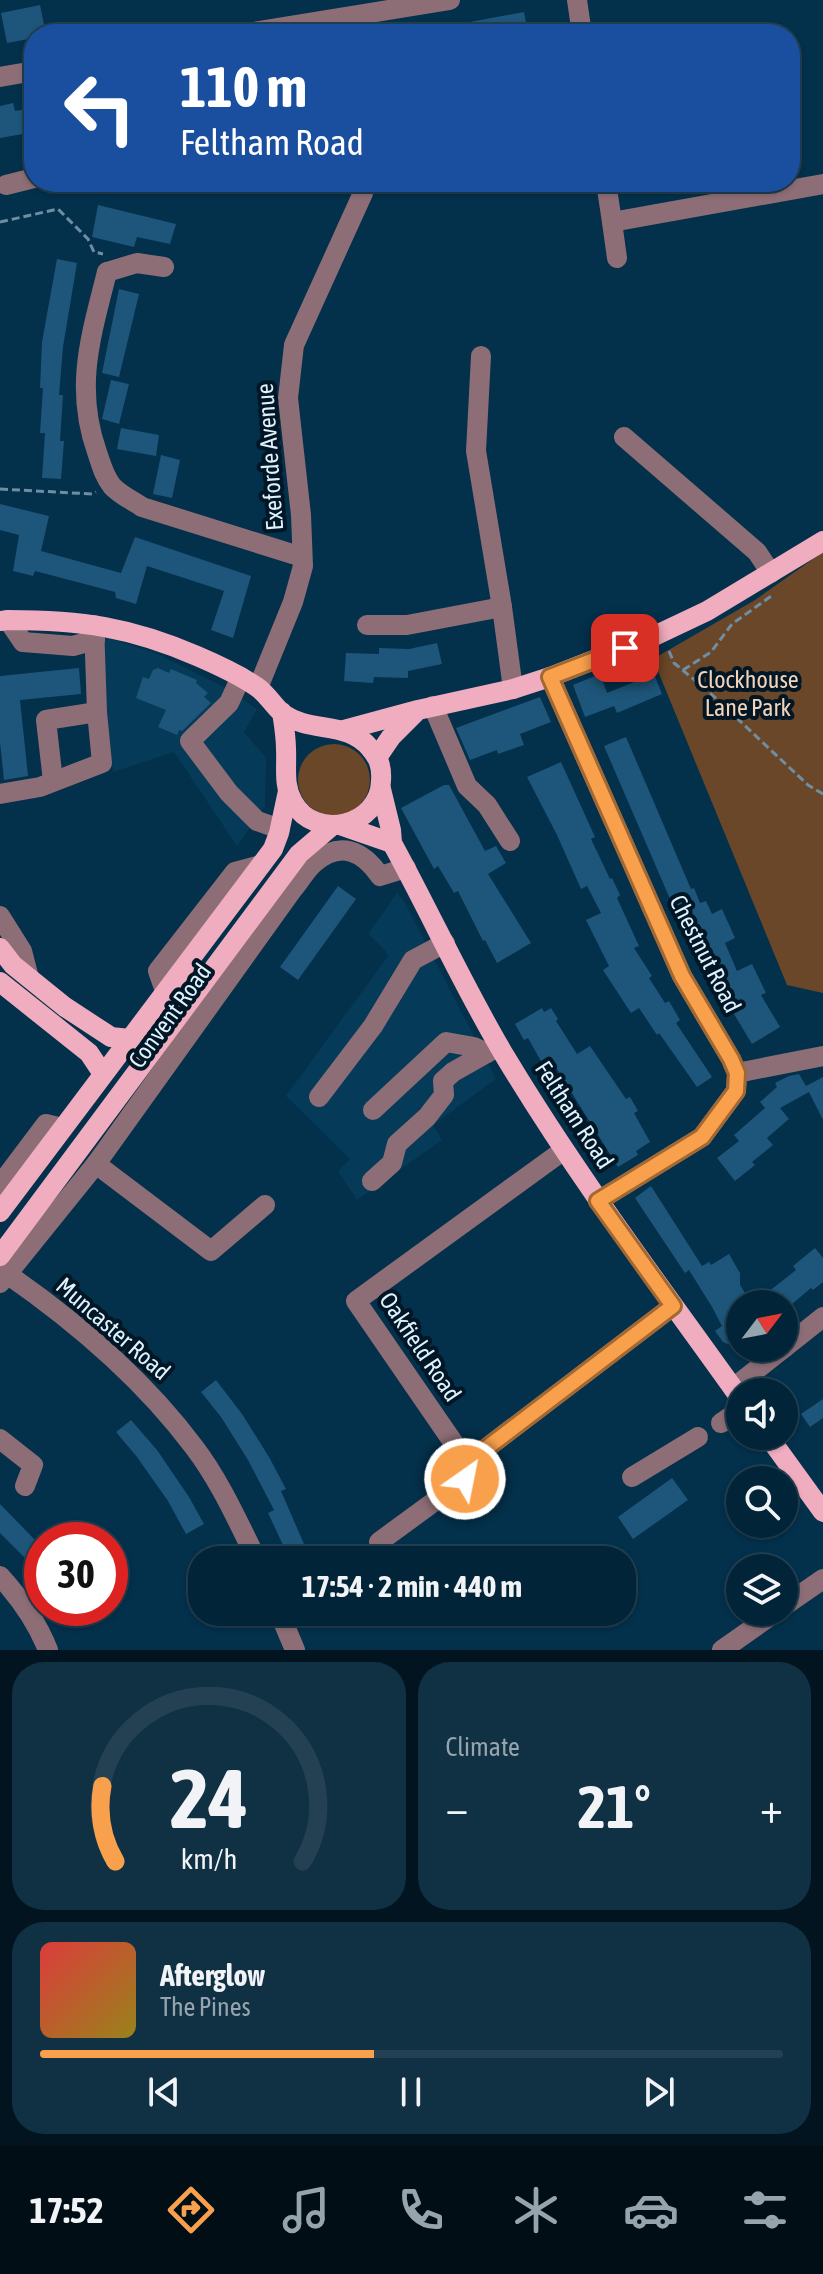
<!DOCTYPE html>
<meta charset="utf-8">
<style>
body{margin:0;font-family:"Asap Condensed",sans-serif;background:#103043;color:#f1f3f6;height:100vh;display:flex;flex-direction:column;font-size:30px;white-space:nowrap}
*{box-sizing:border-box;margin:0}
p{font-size:26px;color:#96a4ae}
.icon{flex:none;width:44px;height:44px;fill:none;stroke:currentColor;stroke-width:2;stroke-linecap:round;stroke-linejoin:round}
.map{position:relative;height:1650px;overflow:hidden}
.drawer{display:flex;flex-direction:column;gap:12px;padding:12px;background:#01141f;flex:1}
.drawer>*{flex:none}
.guide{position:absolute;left:24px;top:24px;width:776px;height:168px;border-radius:32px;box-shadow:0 2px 6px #0004,0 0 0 2px #234153;background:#1a4fa0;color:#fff;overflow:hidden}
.needle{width:52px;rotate:58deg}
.tools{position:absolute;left:726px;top:1290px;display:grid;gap:16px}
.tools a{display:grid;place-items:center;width:72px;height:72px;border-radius:50%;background:#022438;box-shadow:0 2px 6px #0004,0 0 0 2px #234153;font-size:40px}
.speed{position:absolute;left:24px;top:1522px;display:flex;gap:16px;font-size:40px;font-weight:700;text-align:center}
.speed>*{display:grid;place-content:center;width:104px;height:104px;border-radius:50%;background:#022438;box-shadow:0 2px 6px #0004,0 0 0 2px #234153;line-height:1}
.speed .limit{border:12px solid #d22;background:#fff;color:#111}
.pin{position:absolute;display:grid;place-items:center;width:68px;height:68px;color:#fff;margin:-34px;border-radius:16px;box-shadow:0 4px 12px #0006}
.me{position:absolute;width:88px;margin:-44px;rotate:33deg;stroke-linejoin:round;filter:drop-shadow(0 0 6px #0008)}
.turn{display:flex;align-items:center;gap:28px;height:168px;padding:0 24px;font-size:36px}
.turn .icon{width:104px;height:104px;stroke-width:2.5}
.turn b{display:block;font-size:56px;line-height:68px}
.big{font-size:60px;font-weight:700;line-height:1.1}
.drawer .widget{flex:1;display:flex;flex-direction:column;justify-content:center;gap:12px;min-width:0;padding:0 28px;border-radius:32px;background:#103043}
.drawer .dial{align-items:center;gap:0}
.dial svg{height:208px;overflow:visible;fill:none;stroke:#234153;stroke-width:7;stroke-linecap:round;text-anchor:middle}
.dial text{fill:#f1f3f6;stroke:none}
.song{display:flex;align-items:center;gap:24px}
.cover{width:96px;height:96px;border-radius:12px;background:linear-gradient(135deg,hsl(0 70% 55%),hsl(50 70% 35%))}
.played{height:8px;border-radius:4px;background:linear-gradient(90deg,#f9a04c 45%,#234153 45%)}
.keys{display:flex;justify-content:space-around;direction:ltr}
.heat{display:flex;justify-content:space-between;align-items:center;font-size:44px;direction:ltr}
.drawer .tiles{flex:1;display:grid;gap:12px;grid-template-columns:1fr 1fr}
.widget:last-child{grid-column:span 2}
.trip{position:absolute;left:188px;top:1546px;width:448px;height:80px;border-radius:32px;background:#022438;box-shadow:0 2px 6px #0004,0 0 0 2px #234153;font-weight:700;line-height:80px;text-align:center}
.dock{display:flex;height:128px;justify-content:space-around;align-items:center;background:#010e16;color:#96a4ae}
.dock .icon{width:56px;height:56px}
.dock .selected{color:#f9a04c}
.dock b{font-size:36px;color:#f1f3f6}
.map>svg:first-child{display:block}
</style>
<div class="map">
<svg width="823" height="1650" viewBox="0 0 823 1650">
<rect width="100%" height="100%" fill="#03304b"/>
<g fill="#053b59">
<path d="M100 636 153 652 220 685 257 709 244 732 266 758 265 806 237 846 174 752 113 772Z"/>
<path d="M397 893 405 903 496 1079 433 1125 442 1140 357 1200 338 1171 350 1159 286 1096 388 956 385 950 368 934Z"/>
</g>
<g fill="#6a4728">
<path d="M823 552V993L787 985 653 659 755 600Z"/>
<circle cx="334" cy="780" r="36"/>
</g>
<g fill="#1d567a">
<path d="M40 5 46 34H34V38L7 43 1 13Z"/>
<path d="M524 12 528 34H443V27Z"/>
<path d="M13 103 15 111 34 108V132L0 138V106Z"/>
<path d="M98 205 176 224 170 244 137 237 134 247 92 237Z"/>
<path d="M57 259 77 263 63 347 59 395H63L60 441H64L61 479 42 478 45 433H40L43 388H40L42 342Z"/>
<path d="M119 289 139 294 119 377 102 373Z"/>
<path d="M111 380 129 384 119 424 102 419Z"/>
<path d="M121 428 159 435 156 456 117 449Z"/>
<path d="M161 455 180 460 172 498 153 494Z"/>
<path d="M0 504 49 516 41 551 121 573 135 537 251 576 233 638 211 630 224 591 147 566 136 604 116 598 115 592 35 571 33 576 13 571 19 535 0 530Z"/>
<path d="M437 643 442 664 408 671V678L374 677 373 683 344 681 346 653 379 654V648L409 649Z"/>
<path d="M648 659 662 694 617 713 614 706 585 717 573 685 600 674 607 693 639 680 632 665Z"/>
<path d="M79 668 81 694 20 700 28 776 4 780 0 742V676Z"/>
<path d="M158 668 169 673 171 669 197 680 196 683 208 693 204 697 211 703 182 731 179 730 177 735 158 727 166 710 136 698 143 677 149 679 153 670Z"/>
<path d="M540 697 551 722 520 734 524 745 498 754 497 750 470 760 456 728Z"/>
<path d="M626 737 691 889 694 888 700 903 706 901 712 914 722 909 735 938 725 943 737 971 752 964 766 993 761 995 780 1027 752 1044 722 994 728 991 714 959 702 965 677 911 673 912 667 900 670 899 604 746Z"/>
<path d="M561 762 595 837 591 839 610 879 612 878 620 895 617 898 639 946 634 948 652 976 649 978 665 1003 669 1001 680 1020 676 1023 712 1077 697 1087 659 1033 657 1035 639 1008 631 1013 603 970 609 966 586 920 601 913 587 886 581 889 557 835 527 777Z"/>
<path d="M444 785H449L485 851 496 846 506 863 488 874 531 943 497 963 485 940 483 941 458 891 454 893 438 866 434 869 401 808Z"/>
<path d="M338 886 356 899 298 980 280 967Z"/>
<path d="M542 1008 544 1012 551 1008 558 1019 556 1021 577 1054 590 1046 626 1099 630 1097 638 1111 634 1113 650 1142 636 1151 638 1155 618 1167 550 1058 542 1063 528 1038 524 1040 515 1024Z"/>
<path d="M799 1074 806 1086 823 1077V1120L809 1092 780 1108 789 1119 767 1138 773 1145 752 1162 755 1165 735 1181 717 1158 739 1141 734 1135 765 1108 760 1102 777 1087 775 1083 789 1076Z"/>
<path d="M651 1186 702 1266 709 1262 711 1265 729 1254 740 1273V1285L750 1301 740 1304V1349L723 1342 715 1331 722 1326 712 1307 689 1270 685 1273 635 1198Z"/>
<path d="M815 1248 823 1258V1282L813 1290 811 1288 792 1304H769L763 1296 796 1270 793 1266Z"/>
<path d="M216 1380 242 1414 269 1457 286 1489 281 1491 311 1560H290L268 1513 274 1510 248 1460 221 1417 201 1392Z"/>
<path d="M823 1399V1418L810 1427 801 1414Z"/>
<path d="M131 1420 157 1450 189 1497 204 1524 186 1534 168 1501 137 1457 116 1432Z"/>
<path d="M672 1478 688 1500 633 1539 618 1517Z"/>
<path d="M0 1504 39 1544 25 1558 0 1533Z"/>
</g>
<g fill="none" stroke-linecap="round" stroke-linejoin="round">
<g stroke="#6f8ea3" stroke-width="3" stroke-dasharray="8 4" stroke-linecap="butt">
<path d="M0 222 58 209 88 239 94 252 103 254"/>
<path d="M0 489 92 494 96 492"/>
<path d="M669 651 674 663 708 691 808 785 823 794"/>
<path d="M683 670 711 652 732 624 774 594"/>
</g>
<g stroke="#8e6e76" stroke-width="20">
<path d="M577 0 582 34"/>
<path d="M241 34 450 0"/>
<path d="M0 77 34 71"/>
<path d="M606 182 612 222 823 184"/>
<path d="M6 185 34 178"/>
<path d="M612 222 617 258"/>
<path d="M107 272C91 336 74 387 97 452 101 464 104 476 112 486 120 495 132 500 142 507L302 557"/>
<path d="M107 272 137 263 164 267"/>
<path d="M481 356 476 451 502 607 513 689"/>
<path d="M624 437 757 552 771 573"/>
<path d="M8 620 23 642 73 646 95 640"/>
<path d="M367 625H407L502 607"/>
<path d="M241 677 229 703 190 741 229 793 257 821 280 829"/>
<path d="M550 677 682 976 731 1059 737 1073 736 1091 702 1137 598 1201"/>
<path d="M258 688 293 602 303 566 301 515 288 398 294 345 363 193 365 182"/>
<path d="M433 706 467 786 487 805 510 841"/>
<path d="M53 781 46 720 97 712"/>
<path d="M0 794 40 787 102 763 97 712 94 625"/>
<path d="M0 916 22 951 29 978"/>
<path d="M165 991 158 971 235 872 261 865"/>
<path d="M737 1073 823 1056"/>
<path d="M319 1097 373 1026 413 960 445 943"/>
<path d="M373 1110 446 1042 474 1047 487 1053"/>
<path d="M564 1150 356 1301 466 1461 484 1450 673 1306"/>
<path d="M96 1164 211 1251 265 1205"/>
<path d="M372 1181 392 1163 397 1144 427 1117 444 1095 443 1081 453 1072 499 1046"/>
<path d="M0 1185 46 1124 62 1128"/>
<path d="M0 1269C73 1319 141 1376 194 1447 220 1481 238 1522 257 1560"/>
<path d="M0 1283 96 1164 293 889C300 881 306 870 314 863 340 840 363 851 380 876L406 868"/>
<path d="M784 1348 823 1317"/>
<path d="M733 1388 784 1348"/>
<path d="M721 1423 740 1410"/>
<path d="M0 1439 33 1465 25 1486"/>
<path d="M632 1477 698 1437"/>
<path d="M379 1542 465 1479 466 1461"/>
<path d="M0 1576C20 1598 37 1622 48 1650"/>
<path d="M784 1606 823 1579"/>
<path d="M279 1612 295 1650"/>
<path d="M722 1650 776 1612"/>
</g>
<g stroke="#f0adbf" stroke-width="20">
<path d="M0 621 8 620C81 620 130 627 197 656 218 665 238 674 257 687 267 694 273 705 282 713 310 734 347 720 370 748 379 758 382 767 381 781 380 826 315 842 293 802 283 785 287 768 286 749 286 737 284 725 282 712"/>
<path d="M344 730 418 710 513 689 550 677 650 638 707 611 823 541"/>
<path d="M378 756 391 737 415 713"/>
<path d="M381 789 391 830 392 843C431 914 464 988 506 1058 577 1176 660 1286 740 1398"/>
<path d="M340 825 392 843"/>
<path d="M0 948 13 965 65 1007 111 1037 129 1039"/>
<path d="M0 982 89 1053 103 1074"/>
<path d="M0 1212 273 849 279 833 288 791"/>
<path d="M0 1256 299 854 333 825"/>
<path d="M768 1436 823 1512"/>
</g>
</g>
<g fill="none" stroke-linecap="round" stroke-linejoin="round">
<g stroke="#a26831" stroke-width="20">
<path id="route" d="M465 1479 466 1461 484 1450 673 1306 598 1201 702 1137 736 1091 737 1073 731 1059 682 976 550 677 625 648"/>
</g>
<use href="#route" stroke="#f9a04c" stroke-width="14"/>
</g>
<g text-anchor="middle" stroke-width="8" stroke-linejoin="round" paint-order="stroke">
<g font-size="24" fill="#e1f2ff" stroke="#021726">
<text transform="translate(270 457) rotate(-94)" y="8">Exeforde Avenue</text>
<text transform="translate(705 954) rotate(63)" y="8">Chestnut Road</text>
<text transform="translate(170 1016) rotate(-54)" y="8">Convent Road</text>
<text transform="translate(574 1115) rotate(57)" y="8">Feltham Road</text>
<text transform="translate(113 1329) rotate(41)" y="8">Muncaster Road</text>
<text transform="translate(420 1347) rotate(56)" y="8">Oakfield Road</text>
</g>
<g font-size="24" fill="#f4d3b9" stroke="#021726">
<text x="748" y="688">Clockhouse<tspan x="748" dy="28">Lane Park</tspan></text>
</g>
</g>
</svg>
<div class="tools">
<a><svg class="needle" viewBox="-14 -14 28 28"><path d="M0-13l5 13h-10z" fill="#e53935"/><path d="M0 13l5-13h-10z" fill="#96a4ae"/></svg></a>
<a><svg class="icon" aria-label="sound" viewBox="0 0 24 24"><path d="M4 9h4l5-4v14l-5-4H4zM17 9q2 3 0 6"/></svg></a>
<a><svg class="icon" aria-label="search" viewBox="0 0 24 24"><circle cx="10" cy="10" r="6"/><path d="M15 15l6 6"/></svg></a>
<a><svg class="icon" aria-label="layers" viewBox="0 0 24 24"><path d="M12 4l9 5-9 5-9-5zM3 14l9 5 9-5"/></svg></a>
</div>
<div class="speed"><div class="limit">30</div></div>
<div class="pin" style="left:625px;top:648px;background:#d93025"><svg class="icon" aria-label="arrive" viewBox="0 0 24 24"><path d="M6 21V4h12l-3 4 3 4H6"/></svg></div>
<svg class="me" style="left:465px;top:1479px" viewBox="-20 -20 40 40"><circle r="17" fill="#f9a04c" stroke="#fff" stroke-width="3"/><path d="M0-11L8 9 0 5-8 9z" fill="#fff"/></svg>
<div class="trip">17:54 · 2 min · 440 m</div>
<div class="guide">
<div class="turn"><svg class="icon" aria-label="left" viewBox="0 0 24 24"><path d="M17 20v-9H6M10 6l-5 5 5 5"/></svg><div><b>110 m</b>Feltham Road</div></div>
</div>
</div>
<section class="drawer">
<div class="tiles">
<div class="widget dial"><svg viewBox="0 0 100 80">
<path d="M14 69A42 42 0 1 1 86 69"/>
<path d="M14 69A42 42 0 0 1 9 40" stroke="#f9a04c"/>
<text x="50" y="56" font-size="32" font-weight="700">24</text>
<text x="50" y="72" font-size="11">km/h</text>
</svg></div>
<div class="widget"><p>Climate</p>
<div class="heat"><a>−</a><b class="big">21°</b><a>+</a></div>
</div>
<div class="widget">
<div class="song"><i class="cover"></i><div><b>Afterglow</b><p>The Pines</p></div></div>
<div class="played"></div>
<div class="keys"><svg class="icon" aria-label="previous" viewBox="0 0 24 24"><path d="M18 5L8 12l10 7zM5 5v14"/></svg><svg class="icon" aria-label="pause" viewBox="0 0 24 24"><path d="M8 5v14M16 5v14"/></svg><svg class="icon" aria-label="next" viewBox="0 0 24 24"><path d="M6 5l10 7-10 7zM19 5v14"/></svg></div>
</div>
</div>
</section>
<nav class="dock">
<b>17:52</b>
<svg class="icon selected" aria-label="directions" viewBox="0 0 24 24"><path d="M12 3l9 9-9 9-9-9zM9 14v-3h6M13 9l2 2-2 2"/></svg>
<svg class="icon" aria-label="music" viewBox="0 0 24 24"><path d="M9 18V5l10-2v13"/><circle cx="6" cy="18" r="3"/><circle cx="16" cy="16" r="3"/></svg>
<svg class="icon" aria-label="phone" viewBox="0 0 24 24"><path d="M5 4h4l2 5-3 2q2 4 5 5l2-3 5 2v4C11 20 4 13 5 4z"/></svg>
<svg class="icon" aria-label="climate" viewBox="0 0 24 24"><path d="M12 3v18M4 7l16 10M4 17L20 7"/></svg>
<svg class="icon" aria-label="car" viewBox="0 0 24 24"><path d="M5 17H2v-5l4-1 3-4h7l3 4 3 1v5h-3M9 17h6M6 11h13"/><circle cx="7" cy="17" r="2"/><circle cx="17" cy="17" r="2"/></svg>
<svg class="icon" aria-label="filters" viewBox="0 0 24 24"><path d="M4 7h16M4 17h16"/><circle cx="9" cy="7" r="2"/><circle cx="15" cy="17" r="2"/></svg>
</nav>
